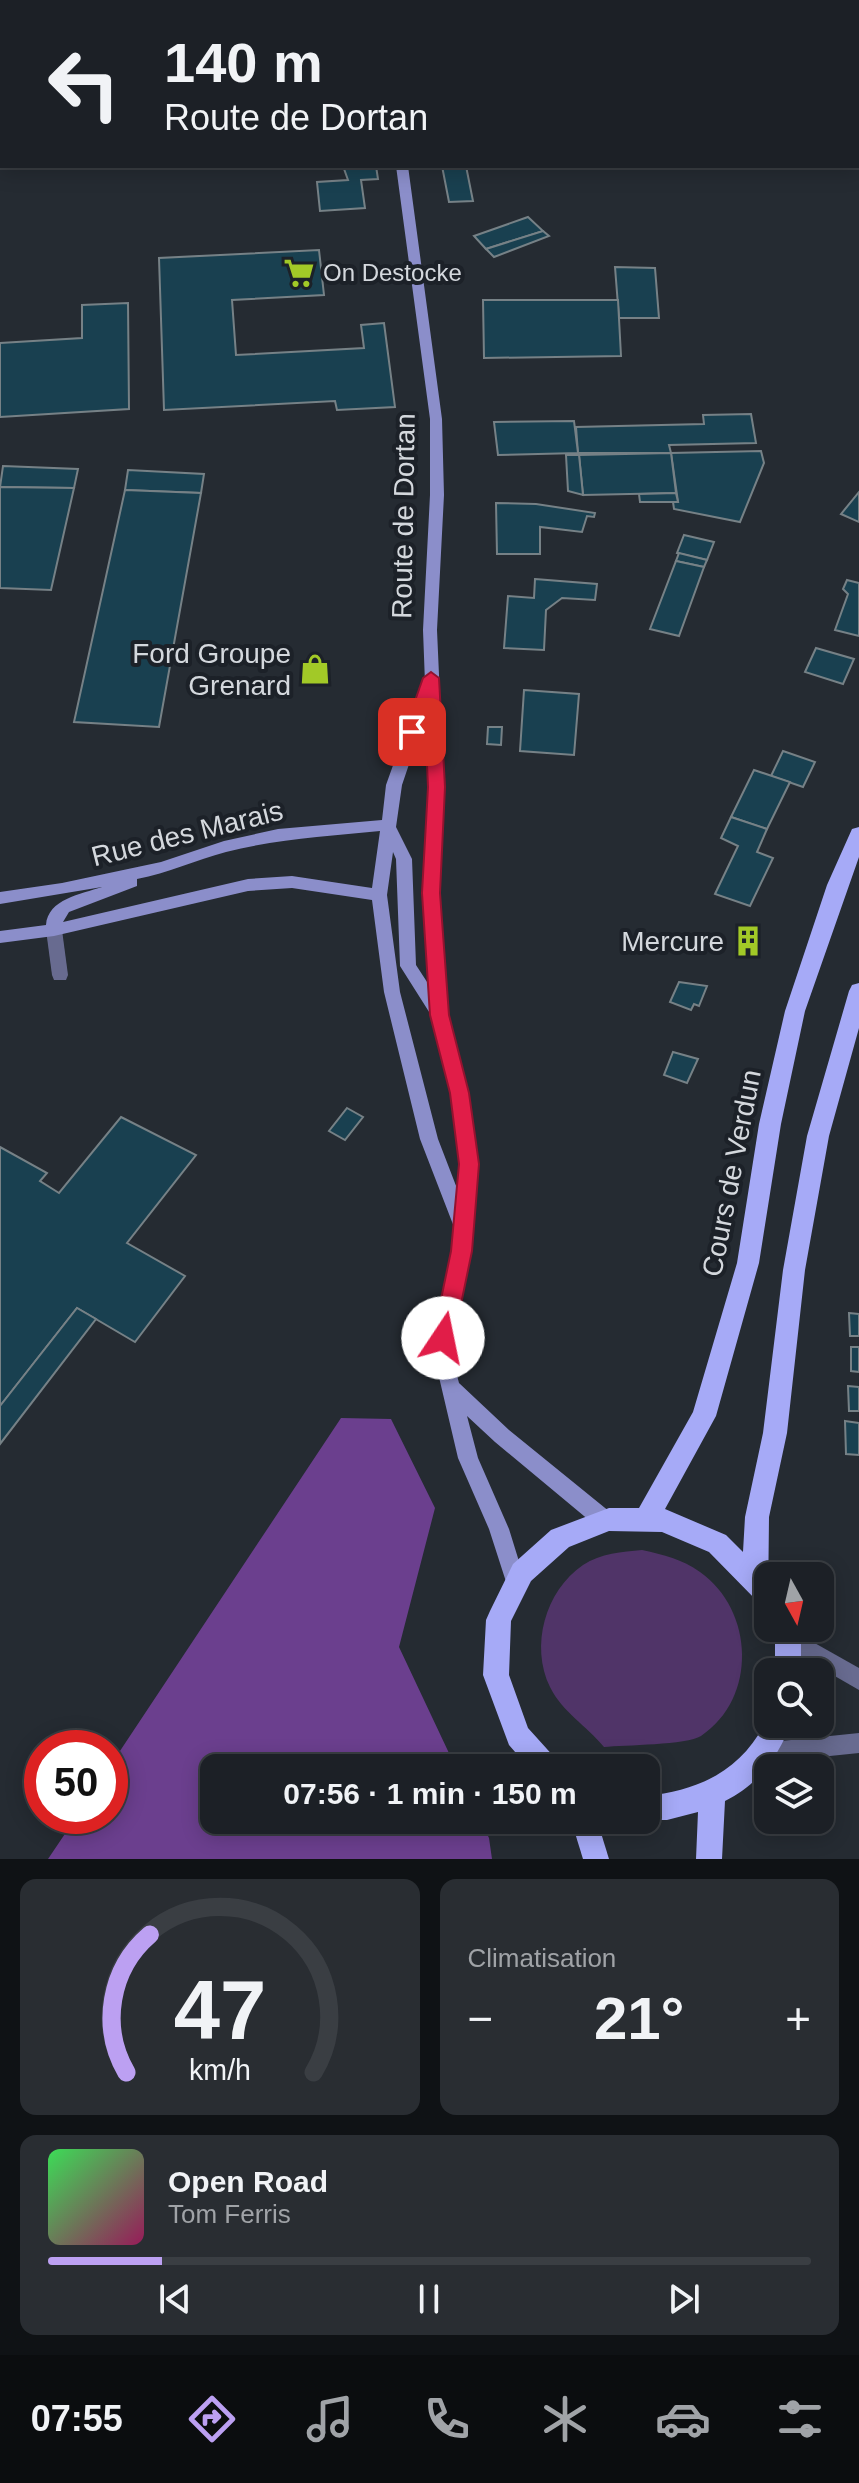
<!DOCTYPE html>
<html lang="fr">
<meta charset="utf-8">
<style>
body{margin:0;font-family:Arial,sans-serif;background:#292d32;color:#f1f3f6;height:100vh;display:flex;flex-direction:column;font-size:30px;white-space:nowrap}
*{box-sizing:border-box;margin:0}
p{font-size:26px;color:#a0a3a7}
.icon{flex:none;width:44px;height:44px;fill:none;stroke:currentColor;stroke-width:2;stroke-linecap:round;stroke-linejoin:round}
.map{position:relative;height:1859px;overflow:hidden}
.drawer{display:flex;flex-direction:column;gap:20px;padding:20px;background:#0f1215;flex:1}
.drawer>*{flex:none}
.hud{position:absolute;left:0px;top:0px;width:860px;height:168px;box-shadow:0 4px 20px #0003,0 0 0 2px #3a3e43;background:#1c2026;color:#f1f3f6;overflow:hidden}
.needle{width:52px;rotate:172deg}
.controls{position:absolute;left:754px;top:1562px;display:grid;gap:16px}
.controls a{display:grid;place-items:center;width:80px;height:80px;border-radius:16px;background:#1c2026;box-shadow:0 4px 20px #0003,0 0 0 2px #3a3e43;font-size:40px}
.speed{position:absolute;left:24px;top:1730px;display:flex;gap:16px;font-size:40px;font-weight:700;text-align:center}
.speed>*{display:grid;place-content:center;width:104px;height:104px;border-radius:50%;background:#1c2026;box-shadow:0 4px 20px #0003,0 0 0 2px #3a3e43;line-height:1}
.speed .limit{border:12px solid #d22;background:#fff;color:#111}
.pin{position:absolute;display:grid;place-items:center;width:68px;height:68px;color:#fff;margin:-34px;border-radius:16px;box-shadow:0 4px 12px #0006}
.me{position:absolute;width:88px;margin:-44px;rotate:11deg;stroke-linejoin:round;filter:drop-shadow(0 0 6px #0008)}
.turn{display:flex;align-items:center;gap:28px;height:168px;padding:0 32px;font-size:36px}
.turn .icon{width:104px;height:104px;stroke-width:2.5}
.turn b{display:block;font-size:56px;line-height:68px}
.big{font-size:60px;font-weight:800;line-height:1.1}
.drawer .widget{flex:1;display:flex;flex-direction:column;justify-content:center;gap:12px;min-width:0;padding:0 28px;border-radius:16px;background:#292d32}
.drawer .dial{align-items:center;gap:0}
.dial svg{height:208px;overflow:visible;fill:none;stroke:#3a3e43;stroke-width:7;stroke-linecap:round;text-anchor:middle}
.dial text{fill:#f1f3f6;stroke:none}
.song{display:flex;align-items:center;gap:24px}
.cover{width:96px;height:96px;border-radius:12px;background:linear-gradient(135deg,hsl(130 70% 55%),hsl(330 70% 35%))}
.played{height:8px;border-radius:4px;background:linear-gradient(90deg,#bca0f2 15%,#3a3e43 15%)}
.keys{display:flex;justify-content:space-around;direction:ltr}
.heat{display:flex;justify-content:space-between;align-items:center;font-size:44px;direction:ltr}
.drawer .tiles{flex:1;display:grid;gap:20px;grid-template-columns:1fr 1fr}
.widget:last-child{grid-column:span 2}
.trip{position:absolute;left:200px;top:1754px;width:460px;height:80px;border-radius:16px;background:#1c2026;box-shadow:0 4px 20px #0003,0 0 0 2px #3a3e43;font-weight:800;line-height:80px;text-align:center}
.tab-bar{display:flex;height:128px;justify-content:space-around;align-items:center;background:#0b0d0f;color:#a0a3a7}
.tab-bar .icon{width:56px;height:56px}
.tab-bar .selected{color:#bca0f2}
.tab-bar b{font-size:36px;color:#f1f3f6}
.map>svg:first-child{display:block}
</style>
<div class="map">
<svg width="859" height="1859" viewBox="0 0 859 1859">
<rect width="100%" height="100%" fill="#252b32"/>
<path fill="#503468" d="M642 1550C664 1555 682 1559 700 1572 754 1610 758 1698 701 1736 687 1745 624 1745 604 1747 586 1725 563 1713 550 1687 530 1646 545 1591 583 1565 601 1553 622 1552 642 1550Z"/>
<path fill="#6b3f8e" d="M341 1418 391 1419 435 1508 399 1647 456 1768H214V1820H480L489 1838 492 1859H48L77 1816H110V1766Z"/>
<g fill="#194050" stroke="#768186" stroke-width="2">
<path d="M343 166H376L378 179 361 180 365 208 320 211 317 182 348 180Z"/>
<path d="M442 166H466L473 201 449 202Z"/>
<path d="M528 217 543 231 486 249 474 236Z"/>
<path d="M543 231 549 236 494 257 486 249Z"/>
<path d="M319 250 324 295 232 300 236 355 364 348 361 325 384 323 395 407 337 410 335 401 164 410 159 258Z"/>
<path d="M615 267 655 268 659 318H619Z"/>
<path d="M483 300H618L621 356 484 358Z"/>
<path d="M128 303 129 409 0 417V343L82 338V305Z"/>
<path d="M751 414 756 443 669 445 671 453H578L576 427 704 424 703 415Z"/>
<path d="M574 421 578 453 498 455 494 422Z"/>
<path d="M761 451 764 463 740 522 674 509 673 502H678L671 453Z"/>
<path d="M671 453 676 493 583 495 579 455Z"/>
<path d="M566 455H579L583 495 568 491Z"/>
<path d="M3 466 78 469 74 488 0 487Z"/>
<path d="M128 470 204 474 201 493 125 490Z"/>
<path d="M0 487 74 488 51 590 0 588Z"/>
<path d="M125 490 201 493 159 727 74 722Z"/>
<path d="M859 492V522L841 514Z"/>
<path d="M676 493 678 502H640L639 494Z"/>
<path d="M496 503 536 504 595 513 594 517 587 516 582 532 540 527V554H497Z"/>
<path d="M684 535 714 542 707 560 677 553Z"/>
<path d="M679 553 707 560 704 567 676 561Z"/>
<path d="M676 561 704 567 679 636 650 629Z"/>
<path d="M535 579 597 584 595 600 562 598 546 610 544 650 504 648 508 596 534 598Z"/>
<path d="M847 580 859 583V636L835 630 848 594 843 589Z"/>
<path d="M816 648 854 659 843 684 805 672Z"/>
<path d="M524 690 579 694 574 755 520 751Z"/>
<path d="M488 727H502L501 745 487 744Z"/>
<path d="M783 751 815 762 803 787 771 776Z"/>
<path d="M754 770 790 782 767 829 731 817Z"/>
<path d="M731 817 767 829 757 852 773 858 750 906 715 894 738 846 721 838Z"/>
<path d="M745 931 758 936 750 952 738 947Z"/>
<path d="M679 982 707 986 699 1006 694 1004 691 1010 670 1002Z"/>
<path d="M673 1052 698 1059 687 1083 664 1075Z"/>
<path d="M347 1108 363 1117 345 1140 329 1131Z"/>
<path d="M121 1117 196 1155 127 1243 185 1276 135 1342 77 1308 0 1406V1147L47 1173 40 1181 59 1193Z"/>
<path d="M77 1308 96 1319 0 1444V1406Z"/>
<path d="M849 1313 859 1314V1336H850Z"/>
<path d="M851 1347H859V1372L851 1371Z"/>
<path d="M848 1386 859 1387V1411H849Z"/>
<path d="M845 1421 859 1423V1455L846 1454Z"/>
</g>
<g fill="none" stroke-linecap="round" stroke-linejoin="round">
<g fill="#686b90" fill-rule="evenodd">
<path d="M102 0H112L113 2H103Z"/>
<rect x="0" y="108" width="2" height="6"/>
<path d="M54 924 60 926 62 930 68 975 66 980H54L52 975 46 930 48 926Z"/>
<path d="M788 1628 859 1668V1690L781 1645 778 1638 781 1631Z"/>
<path d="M859 1733V1753L762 1763 755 1760 752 1753 755 1746 762 1743Z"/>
</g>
<g fill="#8b8eca" fill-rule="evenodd">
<path d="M8 0H78L7 2Z"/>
<path d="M373 0H383L384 2H374Z"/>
<path d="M396 166H408L442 419 444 495 437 630 444 787 439 893 447 1015 468 1093 478 1164 470 1251 452 1338 453 1360 459 1383 509 1430 610 1512 613 1519 610 1526 603 1528 596 1526 495 1442 467 1416 478 1458 509 1529 526 1584 523 1591 516 1594 509 1591 489 1529 458 1458 435 1360 434 1338 452 1251 454 1227 420 1139 384 992 372 900 292 888 248 891 54 936 0 943V931L46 925C48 899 81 894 102 887L0 904V892L62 883 161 862 224 841 278 829 382 820 386 785 421 687 425 683 423 630 430 495V419ZM426 714 428 787 423 893 429 985 416 965 412 859 396 827 402 785ZM380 831 372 888 292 876 248 879 63 922 69 912 137 886V879C168 873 196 860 226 852 277 839 328 836 380 831ZM393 852 396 859 400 966 431 1015 452 1093 460 1164 458 1191 438 1139 400 992 387 895Z"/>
</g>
<g fill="#a6aaf7" fill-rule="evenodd">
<path d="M859 827V857L805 1011 781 1124 759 1263 716 1416 665 1509 726 1535 743 1552 745 1517 763 1433 783 1270 807 1136 849 991 852 985 859 983V1028L829 1136 805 1270 787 1433 769 1517 768 1606 759 1603 709 1552 662 1532 609 1531 569 1547 531 1581 511 1621 509 1675 528 1728 556 1759 560 1768H529L509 1745 483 1675 486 1620 490 1611 513 1564 551 1530 609 1508H639L693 1412 737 1263 759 1124 785 1011 827 885 852 829Z"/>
<path d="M771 1628H797L801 1638V1672H775V1638Z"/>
<path d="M768 1717V1724H791C777 1758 759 1784 725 1801L722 1859H696L698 1812 667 1820H640H646V1796C702 1790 744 1769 768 1717Z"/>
<path d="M571 1820H597L609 1859H583Z"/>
</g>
</g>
<path fill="#e11d48" stroke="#92132f" stroke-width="2" d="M431 672 439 678 445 787 440 893 449 1015 469 1093 479 1164 472 1251 454 1338 451 1345 443 1347 436 1345 433 1338 451 1251 459 1164 450 1093 430 1015 422 893 428 787 425 720 418 736H406L404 732 423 678Z"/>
<defs>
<g id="supermarket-bare" transform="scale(2.4)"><path d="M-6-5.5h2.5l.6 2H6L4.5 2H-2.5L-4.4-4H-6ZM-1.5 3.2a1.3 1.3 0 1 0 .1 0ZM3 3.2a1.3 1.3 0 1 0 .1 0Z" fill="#a2c927" stroke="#1c2128" stroke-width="2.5" paint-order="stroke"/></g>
<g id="shop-bare" transform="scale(2.4)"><path d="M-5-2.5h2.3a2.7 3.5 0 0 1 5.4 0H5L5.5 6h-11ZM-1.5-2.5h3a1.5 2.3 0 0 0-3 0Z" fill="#a2c927" stroke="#1c2128" stroke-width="2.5" paint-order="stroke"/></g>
<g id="building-bare" transform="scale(2.4)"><path d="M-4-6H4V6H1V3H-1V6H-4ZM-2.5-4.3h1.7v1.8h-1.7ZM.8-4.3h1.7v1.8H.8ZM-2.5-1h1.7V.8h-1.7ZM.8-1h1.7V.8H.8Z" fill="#a2c927" stroke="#1c2128" stroke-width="2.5" paint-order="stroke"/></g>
</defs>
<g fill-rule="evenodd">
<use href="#supermarket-bare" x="299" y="273"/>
<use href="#shop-bare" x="315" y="669"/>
<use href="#building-bare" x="748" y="941"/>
</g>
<g text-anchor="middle" stroke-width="8" stroke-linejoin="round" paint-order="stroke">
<g font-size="24" fill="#d4d8dd" stroke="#1c2128" text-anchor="start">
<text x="323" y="281">On Destocke</text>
</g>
<g font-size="28" fill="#d4d8dd" stroke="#1c2128">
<text transform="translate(403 516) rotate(-89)" y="10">Route de Dortan</text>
<text transform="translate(187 833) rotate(-14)" y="10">Rue des Marais</text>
<text transform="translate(731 1173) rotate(-79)" y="10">Cours de Verdun</text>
</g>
<g font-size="28" fill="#d4d8dd" stroke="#1c2128" text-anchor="end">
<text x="291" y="663">Ford Groupe<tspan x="291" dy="32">Grenard</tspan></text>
<text x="724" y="951">Mercure</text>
</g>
</g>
</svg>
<div class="controls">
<a><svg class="needle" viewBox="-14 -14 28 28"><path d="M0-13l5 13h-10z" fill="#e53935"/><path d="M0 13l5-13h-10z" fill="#a0a3a7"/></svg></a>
<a><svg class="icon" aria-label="search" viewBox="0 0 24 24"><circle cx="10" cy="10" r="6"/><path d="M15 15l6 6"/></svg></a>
<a><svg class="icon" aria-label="layers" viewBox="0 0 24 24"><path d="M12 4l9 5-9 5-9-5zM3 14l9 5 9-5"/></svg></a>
</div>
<div class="speed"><div class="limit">50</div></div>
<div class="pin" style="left:412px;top:732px;background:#d93025"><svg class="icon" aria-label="arrive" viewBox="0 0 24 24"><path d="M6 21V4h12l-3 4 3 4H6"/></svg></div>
<svg class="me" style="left:443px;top:1338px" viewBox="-20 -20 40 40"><circle r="19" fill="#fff"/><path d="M0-13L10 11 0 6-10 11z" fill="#e11d48"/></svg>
<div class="trip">07:56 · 1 min · 150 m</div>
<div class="hud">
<div class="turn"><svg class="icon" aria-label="left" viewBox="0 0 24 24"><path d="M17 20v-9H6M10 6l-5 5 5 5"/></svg><div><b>140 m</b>Route de Dortan</div></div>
</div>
</div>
<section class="drawer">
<div class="tiles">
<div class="widget dial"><svg viewBox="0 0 100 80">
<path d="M14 69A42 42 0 1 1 86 69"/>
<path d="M14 69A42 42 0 0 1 23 16" stroke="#bca0f2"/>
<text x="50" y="56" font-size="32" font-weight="700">47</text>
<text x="50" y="72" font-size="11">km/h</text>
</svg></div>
<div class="widget"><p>Climatisation</p>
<div class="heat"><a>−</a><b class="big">21°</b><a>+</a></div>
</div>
<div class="widget">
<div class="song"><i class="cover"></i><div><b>Open Road</b><p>Tom Ferris</p></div></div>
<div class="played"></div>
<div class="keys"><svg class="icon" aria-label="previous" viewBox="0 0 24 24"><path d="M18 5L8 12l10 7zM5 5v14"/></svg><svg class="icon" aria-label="pause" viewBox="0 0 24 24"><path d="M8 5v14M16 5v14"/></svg><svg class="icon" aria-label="next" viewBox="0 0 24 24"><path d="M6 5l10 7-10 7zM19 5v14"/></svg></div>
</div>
</div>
</section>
<nav class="tab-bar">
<b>07:55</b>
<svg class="icon selected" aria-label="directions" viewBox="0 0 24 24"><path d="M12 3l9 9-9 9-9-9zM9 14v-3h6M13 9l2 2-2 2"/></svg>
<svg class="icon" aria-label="music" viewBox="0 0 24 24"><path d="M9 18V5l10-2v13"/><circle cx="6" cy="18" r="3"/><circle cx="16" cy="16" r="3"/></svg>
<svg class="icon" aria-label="phone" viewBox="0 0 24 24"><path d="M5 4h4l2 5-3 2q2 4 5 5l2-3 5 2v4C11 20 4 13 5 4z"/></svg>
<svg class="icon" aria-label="climate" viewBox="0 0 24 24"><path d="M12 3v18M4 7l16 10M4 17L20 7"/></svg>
<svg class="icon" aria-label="car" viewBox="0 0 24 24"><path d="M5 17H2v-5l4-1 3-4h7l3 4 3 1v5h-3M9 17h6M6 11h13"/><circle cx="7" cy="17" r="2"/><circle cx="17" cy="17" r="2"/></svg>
<svg class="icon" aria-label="filters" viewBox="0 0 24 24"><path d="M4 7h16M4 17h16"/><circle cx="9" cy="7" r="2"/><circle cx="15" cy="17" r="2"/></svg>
</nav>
